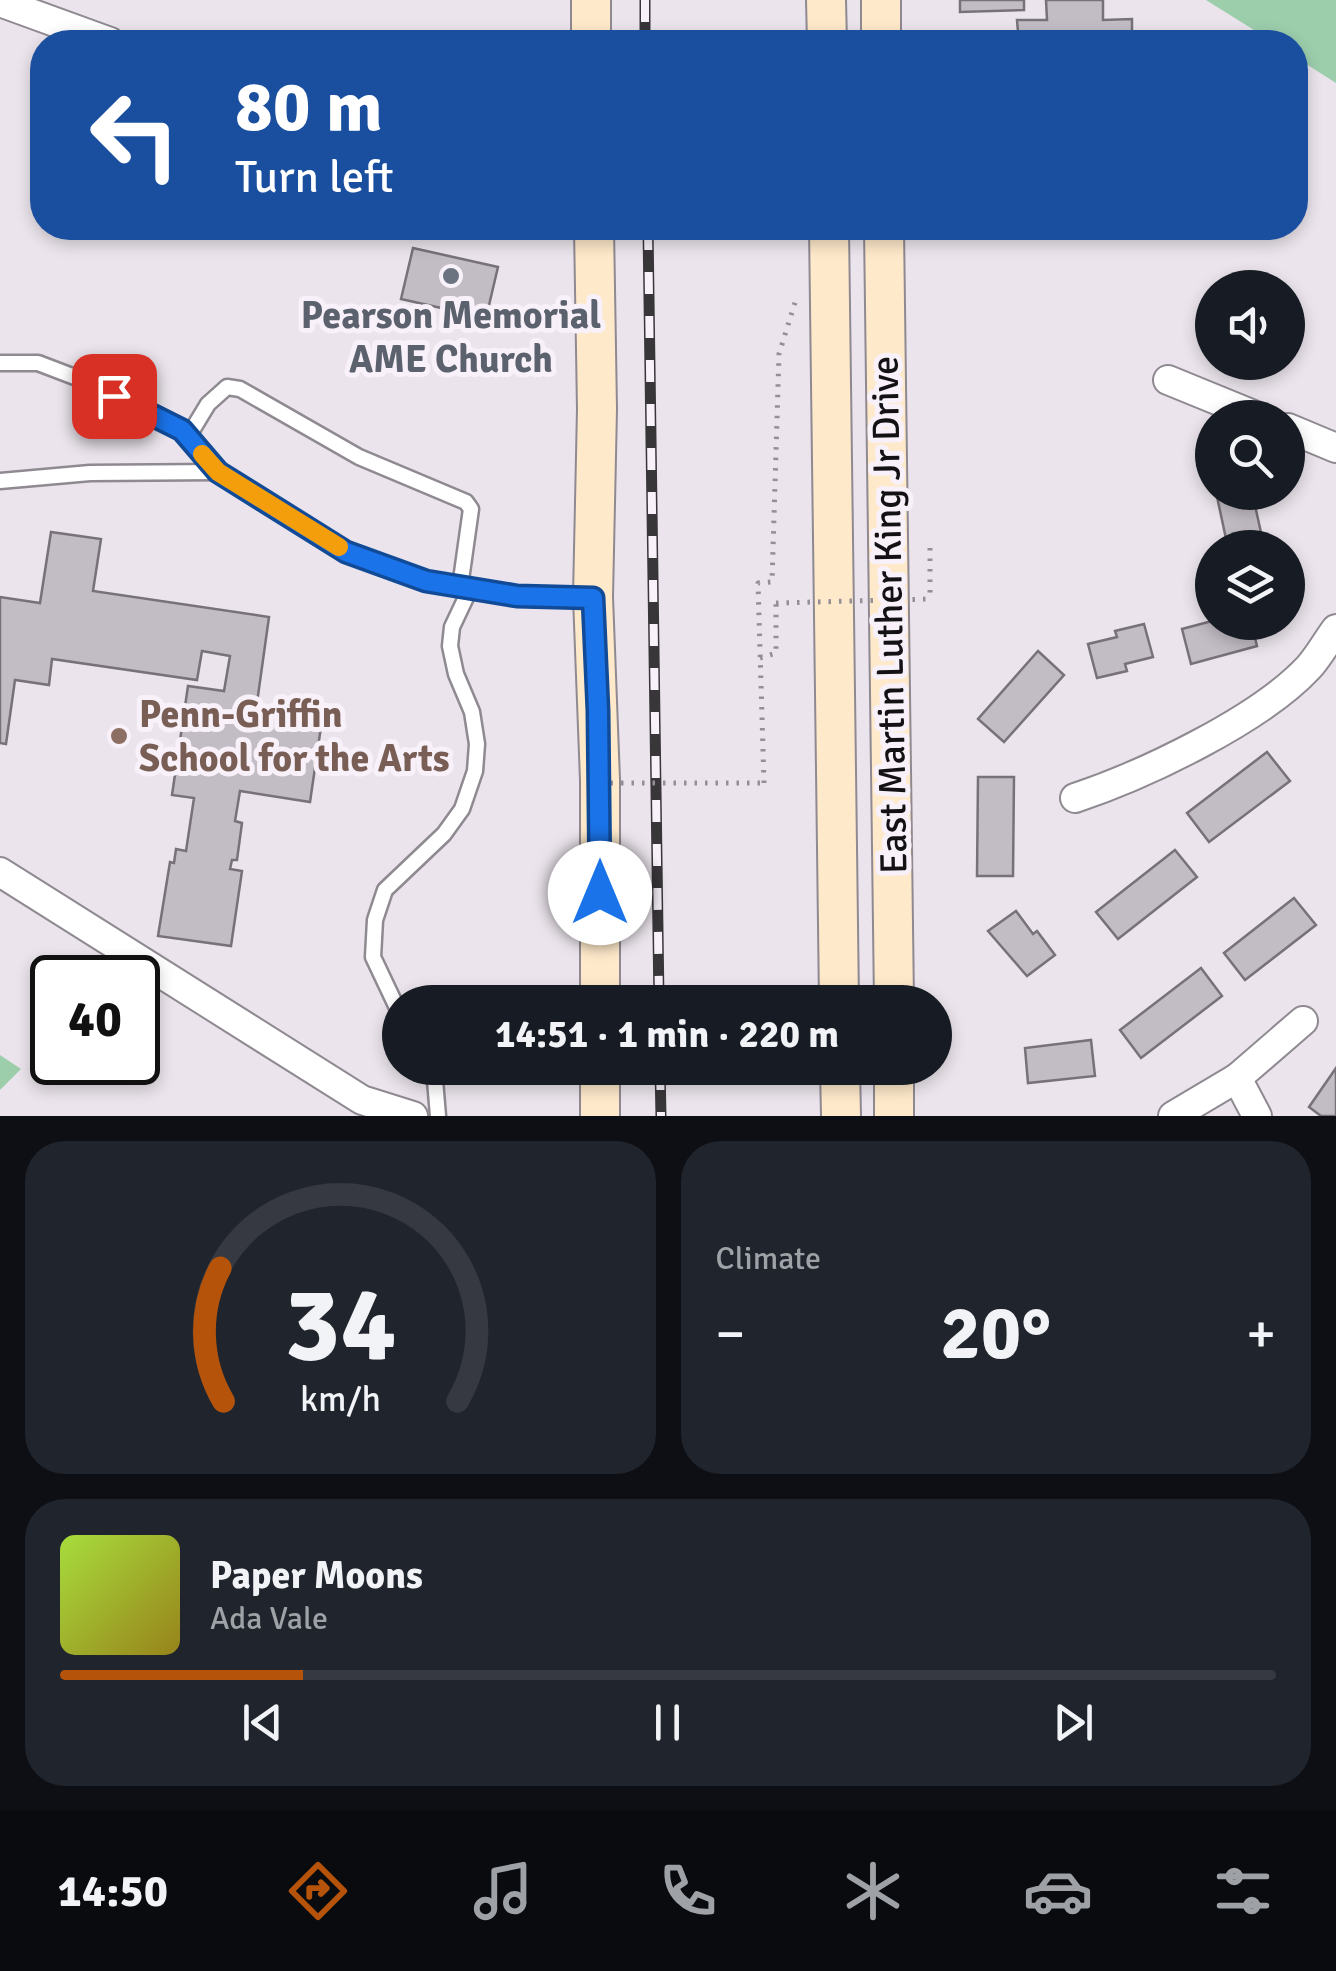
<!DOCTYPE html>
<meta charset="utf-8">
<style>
body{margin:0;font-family:Signika,sans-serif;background:#20242c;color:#f1f3f6;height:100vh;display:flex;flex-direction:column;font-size:38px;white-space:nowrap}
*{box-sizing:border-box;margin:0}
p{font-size:32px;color:#9ea1a6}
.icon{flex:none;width:55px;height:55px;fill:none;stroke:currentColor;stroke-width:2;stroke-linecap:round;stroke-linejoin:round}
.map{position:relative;height:1116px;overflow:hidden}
.sheet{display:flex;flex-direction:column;gap:25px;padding:25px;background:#0d0f14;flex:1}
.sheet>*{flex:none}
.guide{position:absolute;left:30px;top:30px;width:1278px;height:210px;border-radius:40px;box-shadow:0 5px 15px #0003;background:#1a4fa0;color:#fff;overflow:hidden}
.buttons{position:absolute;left:1195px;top:270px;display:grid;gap:20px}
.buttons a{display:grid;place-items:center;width:110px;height:110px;border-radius:50%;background:#171b24;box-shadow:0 5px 15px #0003;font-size:50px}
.speed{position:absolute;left:30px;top:955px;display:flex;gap:20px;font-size:50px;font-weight:700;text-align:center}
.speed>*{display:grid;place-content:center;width:130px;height:130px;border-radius:50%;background:#171b24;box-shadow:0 5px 15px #0003;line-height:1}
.speed .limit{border:5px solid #111;border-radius:15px;background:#fff;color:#111}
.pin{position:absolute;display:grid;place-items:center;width:85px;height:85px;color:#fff;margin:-42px;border-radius:20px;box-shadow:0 5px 15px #0006}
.me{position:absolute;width:110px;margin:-55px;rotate:0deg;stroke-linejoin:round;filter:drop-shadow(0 0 8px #0008)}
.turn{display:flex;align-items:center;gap:35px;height:210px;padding:0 40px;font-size:45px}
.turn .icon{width:130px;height:130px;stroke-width:2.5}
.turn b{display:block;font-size:70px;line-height:85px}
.big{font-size:75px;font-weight:800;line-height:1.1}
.sheet .widget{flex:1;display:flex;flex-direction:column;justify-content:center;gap:15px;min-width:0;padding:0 35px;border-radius:40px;background:#20242c}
.sheet .dial{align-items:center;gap:0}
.dial svg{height:260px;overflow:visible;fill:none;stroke:#363941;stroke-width:7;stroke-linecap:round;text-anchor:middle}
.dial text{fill:#f1f3f6;stroke:none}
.song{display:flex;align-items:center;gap:30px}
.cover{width:120px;height:120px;border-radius:15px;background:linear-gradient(135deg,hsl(80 70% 55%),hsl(50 70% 35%))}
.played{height:10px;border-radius:5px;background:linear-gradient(90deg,#b45309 20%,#363941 20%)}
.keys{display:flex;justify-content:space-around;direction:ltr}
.heat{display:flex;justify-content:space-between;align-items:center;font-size:55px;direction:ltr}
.sheet .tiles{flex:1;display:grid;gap:25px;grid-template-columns:1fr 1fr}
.widget:last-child{grid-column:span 2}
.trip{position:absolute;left:382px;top:985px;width:570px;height:100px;border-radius:50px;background:#171b24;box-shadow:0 5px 15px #0003;font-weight:800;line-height:100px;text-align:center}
.tabs{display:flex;height:160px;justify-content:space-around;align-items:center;background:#090b0e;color:#9ea1a6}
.tabs .icon{width:70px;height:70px}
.tabs .active{color:#b45309}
.tabs b{font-size:45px;color:#f1f3f6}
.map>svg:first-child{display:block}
</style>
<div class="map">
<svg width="1336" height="1116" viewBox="0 0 1336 1116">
<rect width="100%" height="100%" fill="#ebe4ec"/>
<g fill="#9cceac">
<path d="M1206 0H1336V83L1295 57V42H1273Z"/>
<path d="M0 1055 21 1069 0 1090Z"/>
</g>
<g fill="#c2bcc4" stroke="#777178" stroke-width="2.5">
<path d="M960 0H1024V10L960 12Z"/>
<path d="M1046 0H1103V20L1132 19V42H969V33L1018 32 1017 20H1047Z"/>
<path d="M413 248 498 267 486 318 401 299Z"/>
<path d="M1216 492H1252L1264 546 1228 548Z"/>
<path d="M51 532 101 539 93 591 269 617 256 710 322 720 310 802 240 791 235 821 242 823 237 860H232L230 869 242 871 231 946 158 936 170 862 174 863 176 849 186 851 194 798 172 795 188 686 224 691 230 656 202 651 197 680 52 659 49 685 15 680 6 744 0 743V597L40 603Z"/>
<path d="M1212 621 1251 622 1257 646 1191 664 1182 629Z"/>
<path d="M1144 624 1153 657 1125 664 1127 671 1097 678 1088 644 1117 637 1115 631Z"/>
<path d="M1038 651 1064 675 1004 742 978 719Z"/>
<path d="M1267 752 1290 781 1209 842 1187 813Z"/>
<path d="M978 777H1014L1013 876H977Z"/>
<path d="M1175 850 1197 877 1118 939 1096 912Z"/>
<path d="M1294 898 1316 925 1245 980 1224 953Z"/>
<path d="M1016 911 1033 934 1037 931 1055 955 1027 976 988 931Z"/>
<path d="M1201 968 1222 996 1141 1058 1120 1030Z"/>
<path d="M1091 1040 1095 1076 1028 1083 1025 1048Z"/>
<path d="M1336 1068V1116H1321L1309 1107Z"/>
</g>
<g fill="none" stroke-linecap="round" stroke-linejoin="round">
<g stroke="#8f8991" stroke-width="19">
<g id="lane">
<path d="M0 363H38L80 379 182 430 219 472 346 552 426 581 517 595 592 597"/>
<path d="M188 437 208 404 227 387 240 389 359 457 466 502 471 509 460 587"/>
<path d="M0 481 90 473 219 472"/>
<path d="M400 1014 373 957 375 920 385 890 444 834 462 809 475 771 477 744 472 712 456 674 450 646 452 627 470 589"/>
<path d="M434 1068 438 1116"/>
</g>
</g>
<g stroke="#8f8991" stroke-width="32">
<g id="street">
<path d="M0 2 110 42"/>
<path d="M1168 380 1261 418"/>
<path d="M1288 428 1336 448"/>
<path d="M1075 798C1144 775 1260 720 1309 667 1319 656 1327 641 1336 629"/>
<path d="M0 872 362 1100 413 1116"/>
<path d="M1237 1078 1257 1116"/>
<path d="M1173 1116 1237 1078 1303 1021"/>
</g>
</g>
<g stroke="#8f8991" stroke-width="42">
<g id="secondary">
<path d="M591 0V42"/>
<path d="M826 0 827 42"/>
<path d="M881 0V42"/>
<path d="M594 228 597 409 593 597 600 780V1002"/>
<path d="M829 228 839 1002"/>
<path d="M884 228 894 1002"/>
<path d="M600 1068V1116"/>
<path d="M840 1068 841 1116"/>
<path d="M894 1068V1116"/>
</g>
</g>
<g stroke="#948f95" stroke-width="5" stroke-dasharray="2.5 8" stroke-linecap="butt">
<path d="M930 548V599"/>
<path d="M760 658 776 653V603"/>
<path d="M764 783 758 583 772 582 779 354 797 296"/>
</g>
<use href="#lane" stroke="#fff" stroke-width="14"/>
<use href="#street" stroke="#fff" stroke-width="28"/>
<use href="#secondary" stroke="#fee9ca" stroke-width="38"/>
<g stroke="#39363a" stroke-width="11">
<g id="rail">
<path d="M645 0V42"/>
<path d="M648 228 659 1002"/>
<path d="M660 1068 661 1116"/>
</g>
</g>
<use href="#rail" stroke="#f8f1fa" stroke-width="8" stroke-dasharray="22" stroke-linecap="butt"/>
<g stroke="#948f95" stroke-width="5" stroke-dasharray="2.5 8" stroke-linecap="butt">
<path d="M776 603 930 599"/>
<path d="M600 783H764"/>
</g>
</g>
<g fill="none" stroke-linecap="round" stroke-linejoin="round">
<g stroke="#114b97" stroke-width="25">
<path id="route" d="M114 396 182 430 218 472 346 552 426 581 517 596 593 598 598 711 600 893"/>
</g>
<use href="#route" stroke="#1a73e8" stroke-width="18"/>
<path stroke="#f59e0b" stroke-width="18" d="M202 454 218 472 339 547"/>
</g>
<circle fill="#6b7280" stroke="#f8f1fa" stroke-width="4" cx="451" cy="276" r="10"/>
<circle fill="#8d6e63" stroke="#f8f1fa" stroke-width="4" cx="119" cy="736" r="10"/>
<g text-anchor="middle" stroke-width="10" stroke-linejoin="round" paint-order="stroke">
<g font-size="38" font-weight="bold" fill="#5b616d" stroke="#f8f1fa">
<text x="451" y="328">Pearson Memorial<tspan x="451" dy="44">AME Church</tspan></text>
</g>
<g font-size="38" fill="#131114" stroke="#f8f1fa">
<text transform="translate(889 615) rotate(-91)" y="13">East Martin Luther King Jr Drive</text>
</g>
<g font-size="38" font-weight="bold" fill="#785e54" stroke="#f8f1fa" text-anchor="start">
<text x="139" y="727">Penn-Griffin<tspan x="139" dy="44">School for the Arts</tspan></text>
</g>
</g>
</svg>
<div class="buttons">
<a><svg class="icon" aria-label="sound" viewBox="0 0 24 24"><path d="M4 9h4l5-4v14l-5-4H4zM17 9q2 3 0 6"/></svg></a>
<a><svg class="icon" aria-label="search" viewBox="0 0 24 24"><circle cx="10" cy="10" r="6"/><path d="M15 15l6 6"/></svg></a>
<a><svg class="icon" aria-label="layers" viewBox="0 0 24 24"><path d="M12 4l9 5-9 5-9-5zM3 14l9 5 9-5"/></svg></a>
</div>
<div class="speed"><div class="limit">40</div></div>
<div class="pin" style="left:114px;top:396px;background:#d93025"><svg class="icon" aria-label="arrive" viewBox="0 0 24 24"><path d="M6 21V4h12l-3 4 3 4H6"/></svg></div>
<svg class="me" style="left:600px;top:893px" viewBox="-20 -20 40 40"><circle r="19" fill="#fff"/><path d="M0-13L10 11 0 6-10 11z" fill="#1a73e8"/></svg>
<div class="trip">14:51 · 1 min · 220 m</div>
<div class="guide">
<div class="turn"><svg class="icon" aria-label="left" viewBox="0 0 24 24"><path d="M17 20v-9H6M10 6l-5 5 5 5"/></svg><div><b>80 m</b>Turn left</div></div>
</div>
</div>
<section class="sheet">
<div class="tiles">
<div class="widget dial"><svg viewBox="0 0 100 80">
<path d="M14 69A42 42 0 1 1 86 69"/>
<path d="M14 69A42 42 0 0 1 13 28" stroke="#b45309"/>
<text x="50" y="56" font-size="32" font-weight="700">34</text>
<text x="50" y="72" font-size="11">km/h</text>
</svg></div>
<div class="widget"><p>Climate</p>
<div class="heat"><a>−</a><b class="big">20°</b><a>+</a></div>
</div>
<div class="widget">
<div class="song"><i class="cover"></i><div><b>Paper Moons</b><p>Ada Vale</p></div></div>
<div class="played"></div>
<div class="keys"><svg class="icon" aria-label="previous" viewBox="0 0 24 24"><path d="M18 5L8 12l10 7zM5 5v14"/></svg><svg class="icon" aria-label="pause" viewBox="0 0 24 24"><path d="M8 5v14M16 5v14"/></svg><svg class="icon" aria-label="next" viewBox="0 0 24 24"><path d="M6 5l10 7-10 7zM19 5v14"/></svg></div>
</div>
</div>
</section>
<nav class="tabs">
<b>14:50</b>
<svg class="icon active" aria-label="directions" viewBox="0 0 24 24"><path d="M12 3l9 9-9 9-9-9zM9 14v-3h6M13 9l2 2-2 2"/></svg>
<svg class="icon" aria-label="music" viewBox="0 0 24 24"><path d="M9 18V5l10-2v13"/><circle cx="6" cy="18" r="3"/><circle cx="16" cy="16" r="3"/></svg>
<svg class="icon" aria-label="phone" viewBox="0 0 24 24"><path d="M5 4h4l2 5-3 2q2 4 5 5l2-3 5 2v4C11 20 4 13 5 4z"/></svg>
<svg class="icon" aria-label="climate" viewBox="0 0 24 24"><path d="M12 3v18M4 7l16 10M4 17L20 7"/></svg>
<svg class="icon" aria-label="car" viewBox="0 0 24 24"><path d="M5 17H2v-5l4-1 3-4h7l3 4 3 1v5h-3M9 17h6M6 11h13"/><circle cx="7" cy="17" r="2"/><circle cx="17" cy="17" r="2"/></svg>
<svg class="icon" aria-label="filters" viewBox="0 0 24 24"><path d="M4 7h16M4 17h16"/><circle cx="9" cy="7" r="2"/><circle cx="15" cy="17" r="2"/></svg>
</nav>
